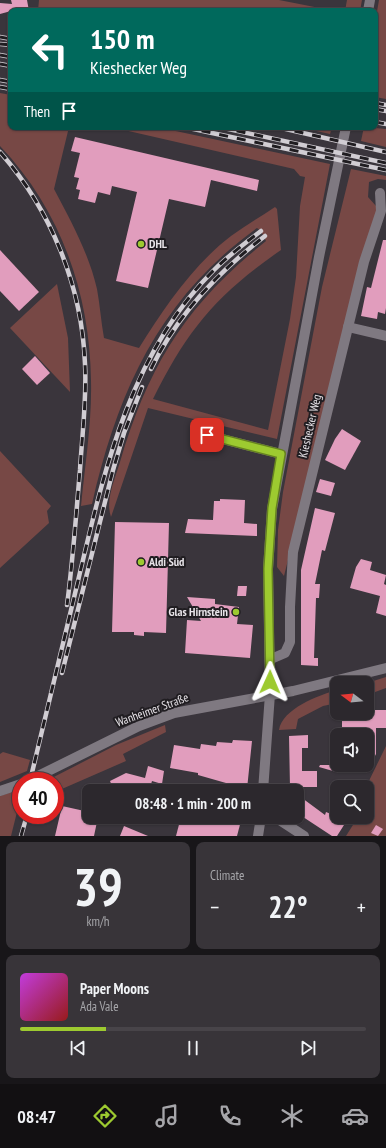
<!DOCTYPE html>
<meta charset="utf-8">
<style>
body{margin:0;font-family:"PT Sans Narrow",sans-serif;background:#383439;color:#f1f3f6;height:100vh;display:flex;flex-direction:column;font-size:15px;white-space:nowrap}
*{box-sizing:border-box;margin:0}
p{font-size:13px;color:#a6a6aa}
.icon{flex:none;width:22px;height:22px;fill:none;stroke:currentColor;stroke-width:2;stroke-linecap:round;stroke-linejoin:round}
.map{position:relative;height:836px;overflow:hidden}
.sheet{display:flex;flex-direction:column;gap:6px;padding:6px;background:#181619;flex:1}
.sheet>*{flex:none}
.guide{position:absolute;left:8px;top:8px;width:370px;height:122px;border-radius:8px;box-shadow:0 1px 3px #0004,0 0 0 1px #484449;background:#00695c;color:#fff;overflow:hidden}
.needle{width:26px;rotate:286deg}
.buttons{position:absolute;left:330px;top:676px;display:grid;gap:8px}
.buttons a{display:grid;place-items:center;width:44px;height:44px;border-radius:8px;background:#2c282d;box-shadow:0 1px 3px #0004,0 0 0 1px #484449;font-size:20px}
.speed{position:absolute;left:12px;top:772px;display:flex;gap:8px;font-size:20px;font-weight:700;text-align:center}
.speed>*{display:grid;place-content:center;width:52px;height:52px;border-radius:50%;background:#2c282d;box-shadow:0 1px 3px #0004,0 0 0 1px #484449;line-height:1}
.speed .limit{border:6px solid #d22;background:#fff;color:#111}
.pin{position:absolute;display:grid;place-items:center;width:34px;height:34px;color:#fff;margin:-17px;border-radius:8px;box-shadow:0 2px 6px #0006}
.me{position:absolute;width:44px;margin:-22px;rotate:1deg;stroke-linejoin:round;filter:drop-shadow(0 0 3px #0008)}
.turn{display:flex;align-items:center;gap:14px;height:84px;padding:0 16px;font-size:18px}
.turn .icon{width:52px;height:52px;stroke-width:2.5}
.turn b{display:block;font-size:28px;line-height:34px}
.then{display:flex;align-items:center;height:38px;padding:0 16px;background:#0003;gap:8px;font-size:15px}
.big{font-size:30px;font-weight:700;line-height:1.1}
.sheet .widget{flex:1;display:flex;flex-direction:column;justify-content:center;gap:6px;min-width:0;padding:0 14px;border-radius:8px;background:#383439}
.sheet .dial{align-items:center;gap:0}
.dial b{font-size:52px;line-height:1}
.song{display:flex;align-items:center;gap:12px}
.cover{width:48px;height:48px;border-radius:6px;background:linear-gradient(135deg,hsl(290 70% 55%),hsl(0 70% 35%))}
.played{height:4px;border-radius:2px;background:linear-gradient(90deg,#9dca30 25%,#484449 25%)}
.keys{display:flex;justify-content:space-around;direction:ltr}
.heat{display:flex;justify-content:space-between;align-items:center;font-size:22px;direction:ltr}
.sheet .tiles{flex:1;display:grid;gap:6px;grid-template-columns:1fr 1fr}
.widget:last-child{grid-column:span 2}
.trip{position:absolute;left:82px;top:784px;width:222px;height:40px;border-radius:8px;background:#2c282d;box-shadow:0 1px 3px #0004,0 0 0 1px #484449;font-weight:700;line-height:40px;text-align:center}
.tabs{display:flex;height:64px;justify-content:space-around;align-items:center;background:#121012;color:#a6a6aa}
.tabs .icon{width:28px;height:28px}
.tabs .current{color:#9dca30}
.tabs b{font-size:18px;color:#f1f3f6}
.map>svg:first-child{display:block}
</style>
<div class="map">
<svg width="386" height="836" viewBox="0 0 386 836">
<rect width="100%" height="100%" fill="#3a353c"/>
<g fill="#774845">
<path d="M39 0H279L335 11H38Z"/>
<path d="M347 0H362L360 11H345Z"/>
<path d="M379 0H386V99L375 97V23Z"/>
<path d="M0 93 11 95V127H69L54 189C71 221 89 254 97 289 100 305 101 322 104 338L139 348C164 308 193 265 231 236 245 226 260 217 275 207L277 209 281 250C217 294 187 330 153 399L268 430 290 319 296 277 300 206 305 177 300 176 294 169 111 127H157L330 164 277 439 148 408 111 517C105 500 115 479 120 462 149 364 186 305 266 241L261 231 257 228C160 298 118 390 92 504L81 506C85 465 92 422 91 381 90 294 61 210 0 146Z"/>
<path d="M298 127H332L330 134Z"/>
<path d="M364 127 386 129V147L361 141Z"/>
<path d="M351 169 386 176V180L378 179 369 182 368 197 376 206 378 211 364 255 284 576 277 567 278 530 283 492 322 287Z"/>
<path d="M57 284 68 338 70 392 10 328Z"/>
<path d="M0 451 51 506 47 511 49 523 0 568Z"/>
<path d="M386 677V688L367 695V683Z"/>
<path d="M337 690V703L323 706 298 719 296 729 279 730C282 709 319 695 337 690Z"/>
<path d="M165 725 166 732 123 754 126 761 55 792V781H46L116 745Z"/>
<path d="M386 746V836H346L358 817H367L366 787Z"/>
<path d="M3 752 30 760 27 771 0 782V754Z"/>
<path d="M21 789V796L11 836H0V796Z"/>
</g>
<g fill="#e19dbd">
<path d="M11 0H27L29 11H11L0 14V3L12 4Z"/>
<path d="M75 137 259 180 257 191 211 180 205 207 169 199 148 288 116 281 137 192 112 186 110 195 98 192 95 203 78 199 80 190 76 189 79 178 74 177 80 153 71 151Z"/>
<path d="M383 240H386V308L385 314 378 312 377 319 361 316 367 287 371 288Z"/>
<path d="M0 250 39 292 19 311 0 291Z"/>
<path d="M35 356 50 373 37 385 22 369Z"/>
<path d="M342 429 361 441 345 470 325 460 335 439Z"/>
<path d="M320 479 335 483 331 496 316 492Z"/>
<path d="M220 499 245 500 244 523 257 524V536L185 533 188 519 213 520 214 501H220Z"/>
<path d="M315 508 335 513 325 551 322 550 315 584H320L319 598H316L314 658H318V666L301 665V570Z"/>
<path d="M115 522 169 523 166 633 144 632V636L134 635V632H112Z"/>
<path d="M361 559 372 562 370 570 386 575 384 584 386 585V616L376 613 380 596 350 588 356 567Z"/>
<path d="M238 586H247L246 596H237Z"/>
<path d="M187 597 215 599V604L239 607 237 624 253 625 250 658 185 653 187 620 201 621Z"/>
<path d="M367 710H386V728H376V754L366 773H340L319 767 320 765H367V735H342V713H367Z"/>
<path d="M308 735V748H302V771H317V787H290L289 736Z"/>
<path d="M233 740 252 741 247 789 198 775V773L170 768 174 745 200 749 201 744 216 746 217 742 232 743Z"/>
<path d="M148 766 164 771 162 784 152 781 149 791H114L110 781 126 773 145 778Z"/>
<path d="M302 798 325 815 326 812 331 814 343 823 342 824 344 825 337 836H332L297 813V806Z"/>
<path d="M62 806 89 812V817H98L94 836H55Z"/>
<path d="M181 817H242L237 836H176Z"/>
<path d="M376 825 383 829 378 836 371 833Z"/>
<path d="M124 826 148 836H120Z"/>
</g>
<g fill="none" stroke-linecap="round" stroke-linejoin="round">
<g stroke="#7f7981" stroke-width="10">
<path d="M368 11 370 0"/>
<path d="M348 327 386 336"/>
<path d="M203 437 207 435 281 454"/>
<path d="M271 659 285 653 290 642V607L293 552 364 262 381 211 380 193"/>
<path d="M28 781 139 726 174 713 293 691 386 668"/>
<path d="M0 791 21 784"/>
<path d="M263 791 270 694 268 569 272 509 319 257 346 127"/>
<path d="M275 817 304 836"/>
<path d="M258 836 261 817"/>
</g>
<g stroke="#d1cdd3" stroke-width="4.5">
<g id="rail">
<path d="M0 37 11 39"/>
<path d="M0 44 11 45"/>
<path d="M0 55 11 57"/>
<path d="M0 64 11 66"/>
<path d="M0 80 11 82"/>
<path d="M0 87 11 89"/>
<path d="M375 103 386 105"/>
<path d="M375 109 386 111"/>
<path d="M375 122 386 124"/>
<path d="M184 127 386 170"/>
<path d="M219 127 386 163"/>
<path d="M277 127 386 152"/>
<path d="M0 152C51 210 82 286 85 364 87 399 82 435 80 470 76 515 73 560 67 605"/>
<path d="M151 369C177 315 218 272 265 236"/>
<path d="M62 673 113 470 124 433 142 387"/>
<path d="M30 781C46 714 62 648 78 581 104 471 130 353 214 270 228 256 245 243 261 231"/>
<path d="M21 836 27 815"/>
</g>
</g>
<use href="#rail" stroke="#201d21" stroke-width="3" stroke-dasharray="9" stroke-linecap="butt"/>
</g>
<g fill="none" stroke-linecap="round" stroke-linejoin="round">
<g stroke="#66831f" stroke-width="10">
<path id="route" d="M207 435 281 454 272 508 268 569 270 682"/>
</g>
<use href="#route" stroke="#9dca30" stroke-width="7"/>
</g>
<g fill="#9dca30" stroke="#201d21" stroke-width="1.5">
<circle cx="141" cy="244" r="4"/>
<circle cx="141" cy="562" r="4"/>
<circle cx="236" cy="612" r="4"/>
</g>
<g text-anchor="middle" stroke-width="4" stroke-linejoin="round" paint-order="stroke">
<g font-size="12" font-weight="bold" fill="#e8e4e9" stroke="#201d21" text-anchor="start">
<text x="149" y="248">DHL</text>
<text x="149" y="566">Aldi Süd</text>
<text x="228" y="616" text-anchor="end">Glas Hirnstein</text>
</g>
<g font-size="12" fill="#e8e4e9" stroke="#201d21">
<text transform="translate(310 426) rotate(-77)" y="4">Kieshecker Weg</text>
<text transform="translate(152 710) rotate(-20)" y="4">Wanheimer Straße</text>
</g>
</g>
</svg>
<div class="buttons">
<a><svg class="needle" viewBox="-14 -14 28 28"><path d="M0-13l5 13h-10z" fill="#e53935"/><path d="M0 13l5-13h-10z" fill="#a6a6aa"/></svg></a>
<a><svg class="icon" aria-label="sound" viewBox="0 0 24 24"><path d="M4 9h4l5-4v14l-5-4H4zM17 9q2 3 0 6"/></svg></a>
<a><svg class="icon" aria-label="search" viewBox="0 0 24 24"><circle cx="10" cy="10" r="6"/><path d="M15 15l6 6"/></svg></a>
</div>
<div class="speed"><div class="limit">40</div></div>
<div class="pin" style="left:207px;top:435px;background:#d93025"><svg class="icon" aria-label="arrive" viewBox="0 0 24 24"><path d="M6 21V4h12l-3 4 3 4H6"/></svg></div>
<svg class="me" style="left:270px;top:682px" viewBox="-20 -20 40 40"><path d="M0-17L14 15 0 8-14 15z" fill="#9dca30" stroke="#fff" stroke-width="4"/></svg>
<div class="trip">08:48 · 1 min · 200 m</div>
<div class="guide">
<div class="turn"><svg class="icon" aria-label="left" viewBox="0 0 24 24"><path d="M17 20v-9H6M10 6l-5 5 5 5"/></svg><div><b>150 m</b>Kieshecker Weg</div></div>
<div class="then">Then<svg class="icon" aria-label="arrive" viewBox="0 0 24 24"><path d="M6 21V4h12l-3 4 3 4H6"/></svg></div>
</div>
</div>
<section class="sheet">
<div class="tiles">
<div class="widget dial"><b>39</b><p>km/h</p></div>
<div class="widget"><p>Climate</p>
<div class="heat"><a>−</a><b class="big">22°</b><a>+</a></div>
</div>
<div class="widget">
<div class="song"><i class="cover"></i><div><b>Paper Moons</b><p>Ada Vale</p></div></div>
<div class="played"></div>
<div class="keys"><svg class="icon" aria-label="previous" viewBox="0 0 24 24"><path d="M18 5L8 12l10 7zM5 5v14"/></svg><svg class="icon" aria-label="pause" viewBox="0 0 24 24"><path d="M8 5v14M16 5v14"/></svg><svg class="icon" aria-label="next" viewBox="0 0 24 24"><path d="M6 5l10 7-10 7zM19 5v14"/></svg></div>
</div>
</div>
</section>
<nav class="tabs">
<b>08:47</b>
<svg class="icon current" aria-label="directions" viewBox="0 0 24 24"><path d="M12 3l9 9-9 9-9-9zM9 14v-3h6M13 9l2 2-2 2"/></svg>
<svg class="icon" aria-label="music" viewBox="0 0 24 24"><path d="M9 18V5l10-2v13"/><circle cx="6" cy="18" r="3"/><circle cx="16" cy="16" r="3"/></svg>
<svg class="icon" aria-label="phone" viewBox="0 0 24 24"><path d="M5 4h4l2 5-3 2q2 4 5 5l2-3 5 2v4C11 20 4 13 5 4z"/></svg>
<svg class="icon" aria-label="climate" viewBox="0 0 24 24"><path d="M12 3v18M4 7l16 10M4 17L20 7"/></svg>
<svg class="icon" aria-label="car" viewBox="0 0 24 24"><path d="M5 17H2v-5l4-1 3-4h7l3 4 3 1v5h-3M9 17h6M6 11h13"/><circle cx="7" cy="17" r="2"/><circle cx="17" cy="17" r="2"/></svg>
</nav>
